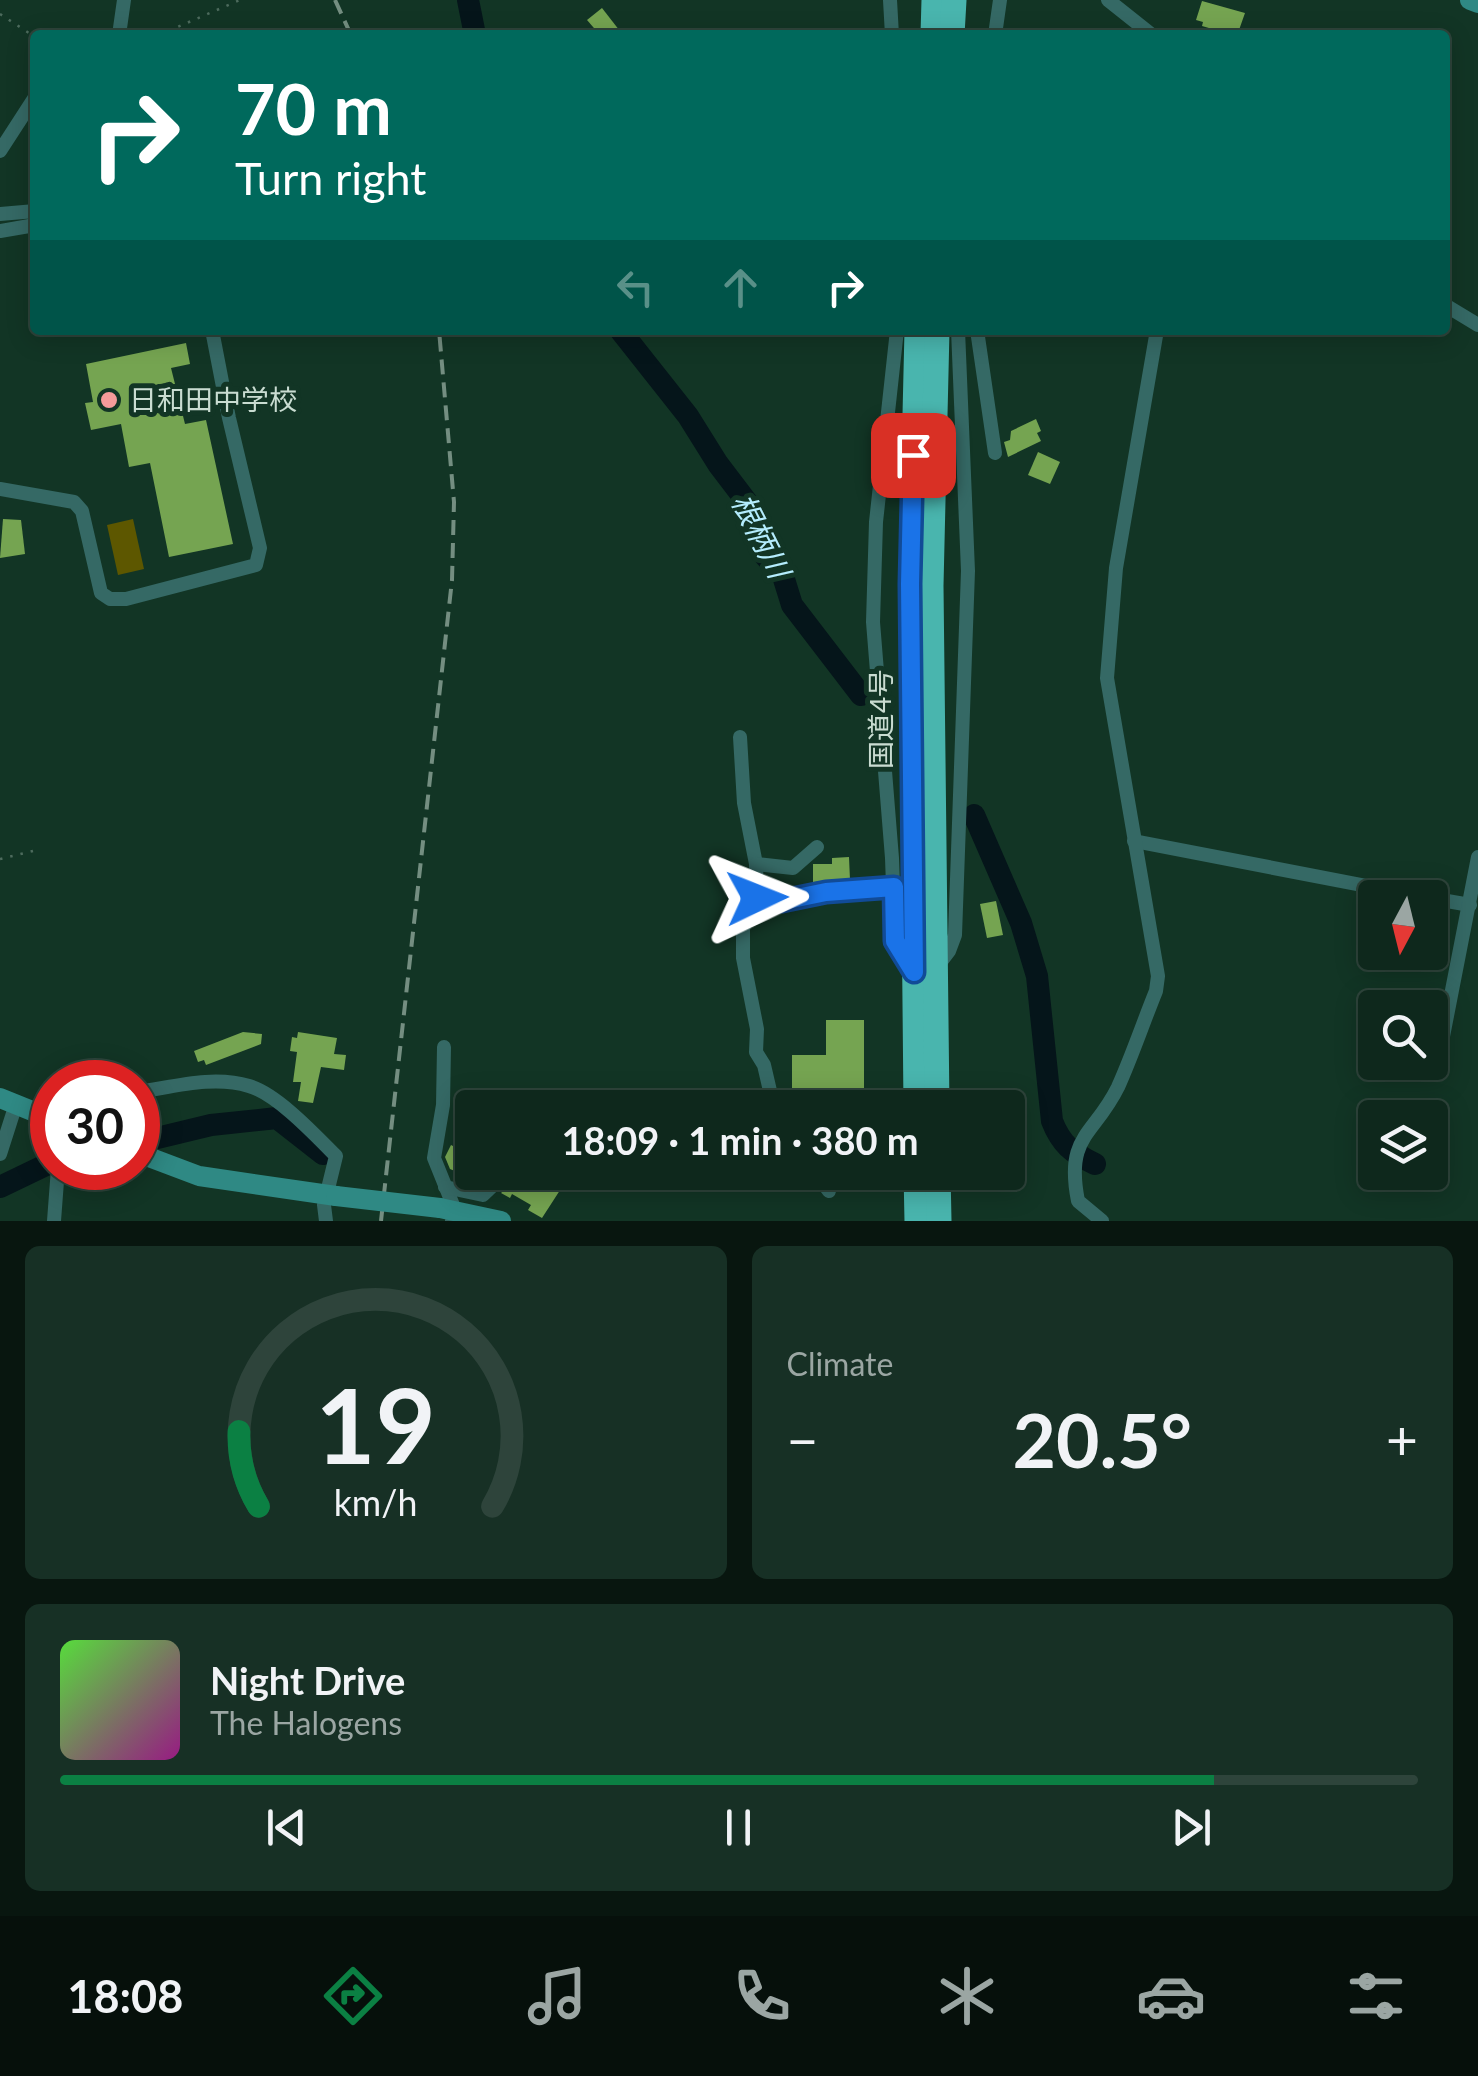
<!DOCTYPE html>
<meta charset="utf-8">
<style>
body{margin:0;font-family:Lato,"Noto Sans JP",sans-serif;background:#173025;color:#f1f3f6;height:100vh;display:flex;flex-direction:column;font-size:38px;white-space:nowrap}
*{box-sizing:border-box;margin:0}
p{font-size:32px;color:#9ba6a3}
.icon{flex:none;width:55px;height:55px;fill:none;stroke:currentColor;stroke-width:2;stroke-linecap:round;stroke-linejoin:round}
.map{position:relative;height:1221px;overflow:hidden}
.drawer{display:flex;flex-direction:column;gap:25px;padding:25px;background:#08160f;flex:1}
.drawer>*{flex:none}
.top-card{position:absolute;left:30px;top:30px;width:1420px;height:305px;border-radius:10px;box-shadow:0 5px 25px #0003,0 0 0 2px #2e443b;background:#00695c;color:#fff;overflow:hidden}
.needle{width:65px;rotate:187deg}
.fabs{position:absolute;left:1358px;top:880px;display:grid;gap:20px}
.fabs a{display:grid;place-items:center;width:90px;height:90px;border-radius:10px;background:#0e281c;box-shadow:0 5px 25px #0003,0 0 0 2px #2e443b;font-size:50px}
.speed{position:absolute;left:30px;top:1060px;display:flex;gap:20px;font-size:50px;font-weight:700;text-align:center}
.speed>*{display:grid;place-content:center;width:130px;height:130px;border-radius:50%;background:#0e281c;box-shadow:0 5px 25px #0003,0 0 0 2px #2e443b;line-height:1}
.speed .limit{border:15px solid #d22;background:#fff;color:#111}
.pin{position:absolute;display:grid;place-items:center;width:85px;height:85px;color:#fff;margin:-42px;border-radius:20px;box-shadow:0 5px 15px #0006}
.me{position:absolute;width:110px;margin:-55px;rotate:88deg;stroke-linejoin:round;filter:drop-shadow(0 0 8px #0008)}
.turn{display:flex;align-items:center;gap:35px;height:210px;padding:0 40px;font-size:45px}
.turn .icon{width:130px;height:130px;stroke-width:2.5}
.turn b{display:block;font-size:70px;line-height:85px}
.lanes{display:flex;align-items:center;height:95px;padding:0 40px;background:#0003;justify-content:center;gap:50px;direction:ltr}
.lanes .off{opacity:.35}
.big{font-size:75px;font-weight:700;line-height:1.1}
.drawer .tile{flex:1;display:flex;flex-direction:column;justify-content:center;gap:15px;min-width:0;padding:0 35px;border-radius:15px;background:#173025}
.drawer .dial{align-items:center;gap:0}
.dial svg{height:260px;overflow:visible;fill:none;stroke:#2e443b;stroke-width:7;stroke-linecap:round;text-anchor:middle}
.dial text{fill:#f1f3f6;stroke:none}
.song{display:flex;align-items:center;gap:30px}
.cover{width:120px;height:120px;border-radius:15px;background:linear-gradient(135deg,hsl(110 70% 55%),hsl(310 70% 35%))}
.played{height:10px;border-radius:5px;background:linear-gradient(90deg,#0b8043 85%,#2e443b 85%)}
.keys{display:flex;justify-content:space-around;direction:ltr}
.heat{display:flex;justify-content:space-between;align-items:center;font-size:55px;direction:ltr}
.drawer .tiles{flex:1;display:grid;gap:25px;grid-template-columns:1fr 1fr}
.tile:last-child{grid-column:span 2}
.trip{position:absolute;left:455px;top:1090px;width:570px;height:100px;border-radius:10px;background:#0e281c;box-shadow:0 5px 25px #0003,0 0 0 2px #2e443b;font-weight:700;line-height:100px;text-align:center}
.tabs{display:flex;height:160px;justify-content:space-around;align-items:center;background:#06100b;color:#9ba6a3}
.tabs .icon{width:70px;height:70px}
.tabs .active{color:#0b8043}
.tabs b{font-size:45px;color:#f1f3f6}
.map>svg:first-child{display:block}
</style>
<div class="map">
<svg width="1478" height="1221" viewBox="0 0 1478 1221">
<rect width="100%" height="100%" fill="#123525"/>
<path fill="#5d5700" d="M133 519 144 569 118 575 107 525Z"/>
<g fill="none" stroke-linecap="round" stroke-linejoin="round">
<g stroke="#05151a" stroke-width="22">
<path d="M468 0 475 35"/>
<path d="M620 330 688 416 718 464 756 514 765 556 783 576 792 605 861 695"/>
<path d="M974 815 1021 923 1037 976 1052 1121C1061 1144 1072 1153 1095 1164"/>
<path d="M153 1139 211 1125 277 1118 323 1154"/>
<path d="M0 1187 52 1162"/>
</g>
</g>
<g fill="#75a451">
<path d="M1202 1 1245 13 1239 30 1236 29 1233 35 1202 26 1203 22 1196 20Z"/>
<path d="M602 8 623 35H600L587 20Z"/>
<path d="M186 343 190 364 171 368 185 424 206 420 233 544 169 557 150 463 129 467 121 424 91 430 85 403 93 402 86 364Z"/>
<path d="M1036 419 1041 431 1037 433 1041 441 1008 457 1004 442 1010 440 1011 431Z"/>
<path d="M1038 452 1060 462 1050 484 1028 475Z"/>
<path d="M3 519 21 520 25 554 0 558Z"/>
<path d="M849 857 850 880 813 882V864H832V858Z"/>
<path d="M996 901 1003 935 987 938 980 904Z"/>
<path d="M826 1020H864V1108H792V1055H826Z"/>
<path d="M243 1032 262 1034 261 1044 206 1065 204 1060 198 1062 194 1051Z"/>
<path d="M298 1032 337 1038 334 1054 346 1055 344 1070 321 1067 313 1103 298 1101 301 1082H293L297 1052 290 1051 292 1037 297 1038Z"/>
<path d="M451 1145 472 1156V1178L450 1169 445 1157Z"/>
<path d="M531 1172H566L560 1182 564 1184 542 1218 528 1210 531 1205 512 1194 510 1198 501 1193 515 1179 524 1184Z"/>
</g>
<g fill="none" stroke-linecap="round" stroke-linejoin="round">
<g stroke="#4d6b5d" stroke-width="2.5" stroke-dasharray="2.5 8" stroke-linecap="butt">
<path d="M0 14 35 37"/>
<path d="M159 35 240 0"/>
<path d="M0 859 33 851"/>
</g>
<g stroke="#356965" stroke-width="14">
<path d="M890 0 892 35"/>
<path d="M1108 0 1152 35"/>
<path d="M119 35 124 0"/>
<path d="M995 35 1000 0"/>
<path d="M0 151 35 97"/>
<path d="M0 214 35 211"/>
<path d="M0 231 35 225"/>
<path d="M1445 305 1478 325"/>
<path d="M897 330 876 522 873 622 892 858 895 941 911 968"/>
<path d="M977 330 995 453"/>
<path d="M0 489 74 502 82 511 101 593 110 599H126L256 565 260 548 229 418 212 330"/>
<path d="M740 737 744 803 756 864 757 898 749 909 743 929V958L757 1029 756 1052 764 1065 774 1108"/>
<path d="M1134 841 1429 898"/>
<path d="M756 864 793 868 817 847"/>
<path d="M757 898 782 901 826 892 894 887"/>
<path d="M1430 898 1470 905"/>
<path d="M936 968 949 951 955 935 968 571 958 330"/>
<path d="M444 1047 443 1105 434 1158 455 1210 452 1221"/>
<path d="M1438 1062 1478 857"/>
<path d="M138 1092C173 1087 213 1075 249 1086 277 1094 315 1135 336 1156L324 1205 326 1221"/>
<path d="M0 1154 16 1104"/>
<path d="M815 1172 829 1191"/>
<path d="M445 1187 483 1195 507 1172"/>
<path d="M54 1221 58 1168"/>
<path d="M1102 1221 1078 1201C1065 1135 1094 1136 1118 1087 1132 1056 1143 1023 1156 991L1158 976 1107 678 1116 568 1157 330"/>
</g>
<g stroke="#2f8984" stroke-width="20">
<path d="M1470 0 1478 3"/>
<path d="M0 1098 52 1119"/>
<path d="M138 1153 199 1176 336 1196"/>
<path d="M440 1208 501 1221"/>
</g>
<g stroke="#49b5ae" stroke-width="25">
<path d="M933 35 934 0"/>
<path d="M952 35 954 0"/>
<path d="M916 1108 911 584 917 330"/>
<path d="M937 1108 931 586 937 330"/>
<path d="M916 1172 917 1221"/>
<path d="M938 1172 939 1221"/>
</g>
<g stroke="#748e81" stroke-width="4" stroke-dasharray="15 8" stroke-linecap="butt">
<path d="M335 0 351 35"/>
<path d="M381 1221 452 580 454 502 439 330"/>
</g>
<path stroke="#2f8984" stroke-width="20" d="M336 1196 440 1208"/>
</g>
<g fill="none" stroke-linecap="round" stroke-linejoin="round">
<g stroke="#114b97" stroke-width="25">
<path id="route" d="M757 898 782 901 826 892 894 887 895 941 914 972 910 584 913 455"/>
</g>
<use href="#route" stroke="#1a73e8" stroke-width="18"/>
</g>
<circle fill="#f59b9a" stroke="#123525" stroke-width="4" cx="109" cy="400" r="10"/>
<g text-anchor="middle" stroke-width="10" stroke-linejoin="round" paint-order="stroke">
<g font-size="28" fill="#c9dcd1" stroke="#123525" text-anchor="start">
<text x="129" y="410">日和田中学校</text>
</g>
<g font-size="28" fill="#c9dcd1" stroke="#123525">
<text transform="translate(881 719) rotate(-90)" y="10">国道4号</text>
</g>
<g font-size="30" font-style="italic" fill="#b4ecfd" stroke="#123525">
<text transform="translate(760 536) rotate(63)" y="10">根柄川</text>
</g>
</g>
</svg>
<div class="fabs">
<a><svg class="needle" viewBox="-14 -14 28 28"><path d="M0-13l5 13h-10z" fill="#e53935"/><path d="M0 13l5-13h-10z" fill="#9ba6a3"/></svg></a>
<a><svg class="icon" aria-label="search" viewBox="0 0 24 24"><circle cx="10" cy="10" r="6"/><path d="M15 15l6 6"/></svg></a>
<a><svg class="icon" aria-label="layers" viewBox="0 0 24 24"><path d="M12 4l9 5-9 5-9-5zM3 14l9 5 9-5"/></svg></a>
</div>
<div class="speed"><div class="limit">30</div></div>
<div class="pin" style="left:913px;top:455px;background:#d93025"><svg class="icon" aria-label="arrive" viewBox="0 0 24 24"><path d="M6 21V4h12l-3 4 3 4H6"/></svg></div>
<svg class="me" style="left:757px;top:898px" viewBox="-20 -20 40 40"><path d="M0-17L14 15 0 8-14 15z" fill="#1a73e8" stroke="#fff" stroke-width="4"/></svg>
<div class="trip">18:09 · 1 min · 380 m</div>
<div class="top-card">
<div class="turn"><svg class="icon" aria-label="right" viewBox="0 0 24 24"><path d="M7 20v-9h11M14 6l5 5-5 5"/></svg><div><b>70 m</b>Turn right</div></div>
<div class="lanes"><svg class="icon off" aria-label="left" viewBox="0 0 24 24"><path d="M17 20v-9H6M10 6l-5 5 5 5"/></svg><svg class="icon off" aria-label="ahead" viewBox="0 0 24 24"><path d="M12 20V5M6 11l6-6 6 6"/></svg><svg class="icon" aria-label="right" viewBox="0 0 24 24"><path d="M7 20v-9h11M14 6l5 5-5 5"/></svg></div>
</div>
</div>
<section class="drawer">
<div class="tiles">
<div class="tile dial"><svg viewBox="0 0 100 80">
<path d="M14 69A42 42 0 1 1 86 69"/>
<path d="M14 69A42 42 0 0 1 8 46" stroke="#0b8043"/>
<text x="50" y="56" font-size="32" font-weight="700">19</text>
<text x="50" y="72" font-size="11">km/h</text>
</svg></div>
<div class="tile"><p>Climate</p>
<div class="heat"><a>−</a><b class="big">20.5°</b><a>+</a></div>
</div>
<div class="tile">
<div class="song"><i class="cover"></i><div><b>Night Drive</b><p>The Halogens</p></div></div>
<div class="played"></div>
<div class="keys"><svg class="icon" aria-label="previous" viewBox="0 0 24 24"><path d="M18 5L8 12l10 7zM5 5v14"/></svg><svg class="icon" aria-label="pause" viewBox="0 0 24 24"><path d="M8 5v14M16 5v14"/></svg><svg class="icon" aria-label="next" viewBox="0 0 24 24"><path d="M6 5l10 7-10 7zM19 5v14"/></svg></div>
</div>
</div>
</section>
<nav class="tabs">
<b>18:08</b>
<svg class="icon active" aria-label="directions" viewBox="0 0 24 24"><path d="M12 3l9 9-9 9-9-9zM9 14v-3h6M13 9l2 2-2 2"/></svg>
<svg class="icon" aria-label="music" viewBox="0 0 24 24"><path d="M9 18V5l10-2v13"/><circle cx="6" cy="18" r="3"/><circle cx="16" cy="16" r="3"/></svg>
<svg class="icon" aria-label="phone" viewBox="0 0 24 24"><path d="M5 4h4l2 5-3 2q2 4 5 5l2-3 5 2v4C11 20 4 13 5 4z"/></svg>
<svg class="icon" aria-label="climate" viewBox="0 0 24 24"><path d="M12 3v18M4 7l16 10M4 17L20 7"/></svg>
<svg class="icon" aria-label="car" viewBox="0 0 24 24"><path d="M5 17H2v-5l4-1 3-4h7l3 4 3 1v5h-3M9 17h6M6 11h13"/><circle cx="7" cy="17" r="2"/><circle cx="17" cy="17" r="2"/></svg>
<svg class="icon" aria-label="filters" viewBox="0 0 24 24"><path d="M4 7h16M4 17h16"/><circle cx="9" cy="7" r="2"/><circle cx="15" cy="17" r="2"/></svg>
</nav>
